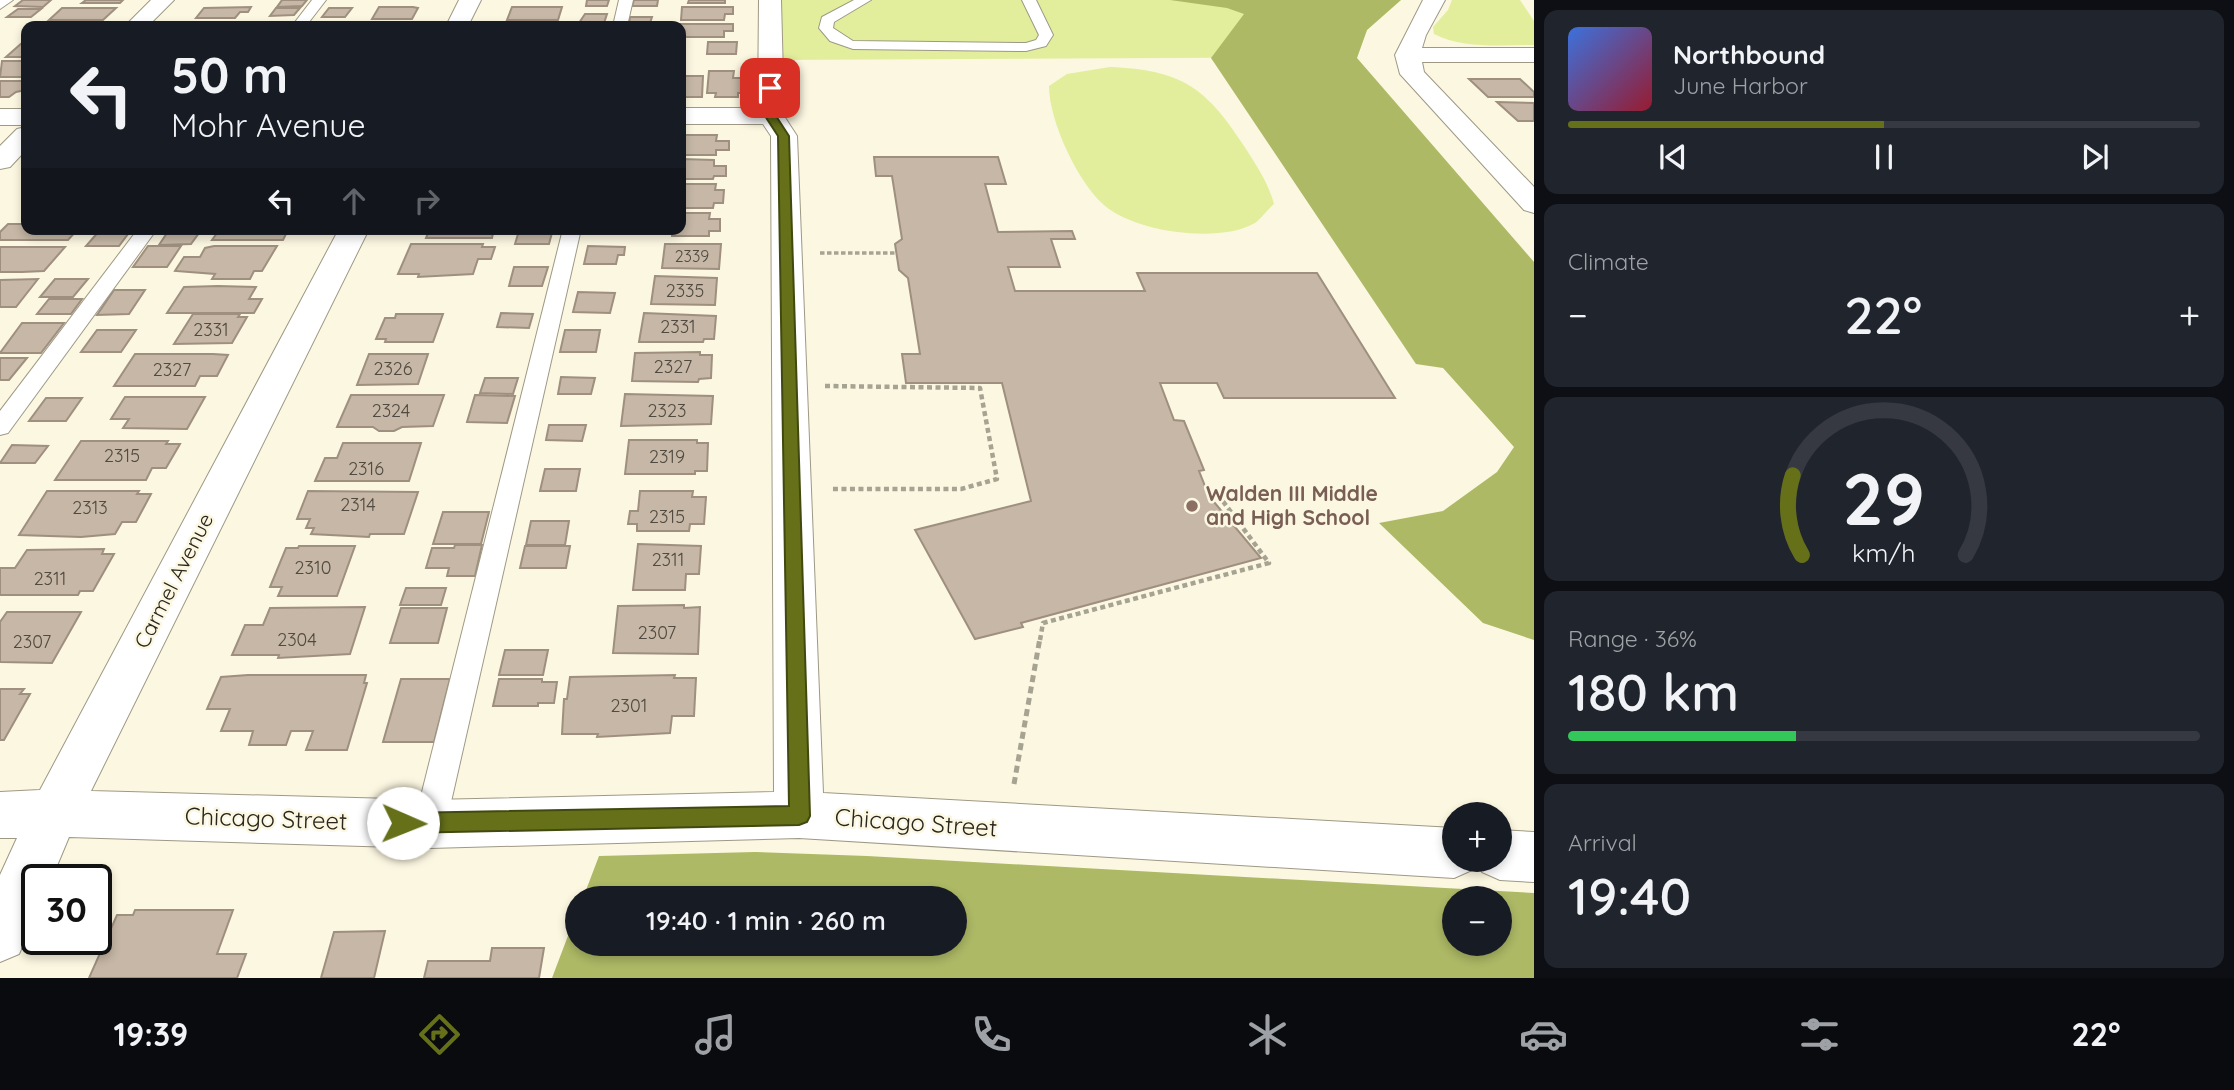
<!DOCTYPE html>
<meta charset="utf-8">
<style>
body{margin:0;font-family:Quicksand,sans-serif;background:#20242c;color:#f1f3f6;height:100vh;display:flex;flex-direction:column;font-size:26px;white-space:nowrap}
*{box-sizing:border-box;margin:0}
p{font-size:23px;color:#9ea1a6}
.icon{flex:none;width:38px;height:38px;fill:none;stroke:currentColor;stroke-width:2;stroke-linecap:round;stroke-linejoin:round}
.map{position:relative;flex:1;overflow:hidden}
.side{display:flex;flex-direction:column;gap:10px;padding:10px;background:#0d0f14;width:700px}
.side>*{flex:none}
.hud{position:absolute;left:21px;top:21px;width:665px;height:214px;border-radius:14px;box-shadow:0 4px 10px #0003;background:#171b24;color:#f1f3f6;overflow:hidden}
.buttons{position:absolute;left:1442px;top:802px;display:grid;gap:14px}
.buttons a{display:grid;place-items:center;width:70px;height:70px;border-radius:50%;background:#171b24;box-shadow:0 4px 10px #0003;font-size:35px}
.speed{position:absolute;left:21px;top:864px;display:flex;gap:14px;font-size:35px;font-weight:700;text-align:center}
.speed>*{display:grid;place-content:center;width:91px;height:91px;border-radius:50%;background:#171b24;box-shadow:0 4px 10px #0003;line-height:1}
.speed .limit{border:4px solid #111;border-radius:10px;background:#fff;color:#111}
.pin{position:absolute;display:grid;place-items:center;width:60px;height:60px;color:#fff;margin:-30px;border-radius:14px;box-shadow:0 4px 10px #0006}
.me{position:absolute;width:77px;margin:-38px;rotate:91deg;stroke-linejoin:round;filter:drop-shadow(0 0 5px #0008)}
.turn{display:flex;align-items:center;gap:24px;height:147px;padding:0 35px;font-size:32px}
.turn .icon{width:91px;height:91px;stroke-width:2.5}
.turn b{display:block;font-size:49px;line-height:60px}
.lanes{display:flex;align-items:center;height:66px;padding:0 35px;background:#0003;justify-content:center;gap:35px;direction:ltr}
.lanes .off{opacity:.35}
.big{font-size:52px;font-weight:600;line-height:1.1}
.side .card{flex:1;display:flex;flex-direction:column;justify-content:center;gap:10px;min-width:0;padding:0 24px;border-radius:14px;background:#20242c}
.side .dial{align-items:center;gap:0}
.dial svg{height:182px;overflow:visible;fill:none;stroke:#363941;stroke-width:7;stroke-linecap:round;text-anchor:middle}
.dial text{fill:#f1f3f6;stroke:none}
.song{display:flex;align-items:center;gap:21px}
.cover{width:84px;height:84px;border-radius:10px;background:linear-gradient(135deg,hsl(220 70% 55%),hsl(350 70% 35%))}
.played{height:7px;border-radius:4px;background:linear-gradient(90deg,#657019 50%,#363941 50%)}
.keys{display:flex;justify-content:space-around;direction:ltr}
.heat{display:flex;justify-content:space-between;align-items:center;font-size:38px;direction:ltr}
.charge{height:10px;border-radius:5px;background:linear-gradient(90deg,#34c759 36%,#363941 0)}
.trip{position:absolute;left:565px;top:886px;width:402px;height:70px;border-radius:35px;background:#171b24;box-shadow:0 4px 10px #0003;font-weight:600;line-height:70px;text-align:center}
.menu{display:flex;height:112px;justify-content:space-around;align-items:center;background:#090b0e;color:#9ea1a6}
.menu .icon{width:49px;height:49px}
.menu .selected{color:#657019}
.menu b{font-size:32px;color:#f1f3f6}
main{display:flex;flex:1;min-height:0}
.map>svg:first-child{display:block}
</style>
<main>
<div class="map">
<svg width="1534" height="978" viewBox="0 0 1534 978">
<rect width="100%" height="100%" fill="#fcf7e1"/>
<g fill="#e2ee9c">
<path d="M770 0H1401L1367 30 1357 57 770 60Z"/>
<path d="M1452 0H1520L1534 21V45C1502 45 1463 49 1434 34L1433 27 1448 10Z"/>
<path d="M1110 67C1181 70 1206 87 1244 146 1256 165 1268 182 1274 204 1268 209 1262 218 1255 223 1219 244 1136 232 1105 206 1078 183 1049 121 1049 86L1067 74Z"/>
</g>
<g fill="#adb965" fill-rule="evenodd">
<path d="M1170 0H1401L1367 30 1357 58 1534 262V640L1483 623 1379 523 1443 511 1497 472 1514 447 1443 368 1416 364 1211 58 1244 14 1227 8Z"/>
<path d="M755 852 867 856 1534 893V978H552L577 912 578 943H956V898H583L599 856ZM1454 898H1500V943H1454Z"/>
</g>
<g fill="#c6b7a6" stroke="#9e8f7f" stroke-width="2">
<path d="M23 0H51L43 7 15 6Z"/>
<path d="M86 0H123L120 3H82Z"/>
<path d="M282 0H307L302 6 277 7Z"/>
<path d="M587 0H609L607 6H586Z"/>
<path d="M634 0H658L657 6H632Z"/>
<path d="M689 0H725V3H688Z"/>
<path d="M251 7 248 12H240L235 18H196L204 8Z"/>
<path d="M379 7H413L418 8 412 19H372Z"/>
<path d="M512 7H562L558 20H507Z"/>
<path d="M682 7H733V14H725L724 20H681Z"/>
<path d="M62 8H116L103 20H49Z"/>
<path d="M276 8H300L294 15 270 16Z"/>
<path d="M329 8H352L345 17H322Z"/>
<path d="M18 9H41L31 17H7Z"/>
<path d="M585 14H607L604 23H579Z"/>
<path d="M630 17H652L650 23H629Z"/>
<path d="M675 24H733V31H724V37H681V26H675Z"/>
<path d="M23 42H26V57H6Z"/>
<path d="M708 42H737L736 54H707Z"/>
<path d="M2 61H26V77H0Z"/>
<path d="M709 71H734L733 78H745V93H738V97H715L716 93H707Z"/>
<path d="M681 76H703L702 97H681Z"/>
<path d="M1469 79H1520L1534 92V97H1488Z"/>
<path d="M0 81H26L24 84 26 90 16 92 9 97H0Z"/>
<path d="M1497 102 1534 103V121H1518Z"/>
<path d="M681 135H717L716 141H729V150H716V155H681Z"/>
<path d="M874 157H998L1006 184H985L998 232 1072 231 1075 239H1051L1060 267H1008L1015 291H1145L1137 273H1317L1395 398H1224L1217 383H1160L1174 420 1184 421 1204 470 1199 471 1209 496 1261 558 1021 623 1023 627 975 639 915 530 1031 501 1002 383H906L902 354H920L908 278 899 270 895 244 902 239 892 176H876Z"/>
<path d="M681 159 714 160V166H726V176H714L713 179H681Z"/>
<path d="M681 184H716L715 190H724L723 203H714L713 208H681Z"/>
<path d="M681 213H710L709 219H720V231H709V236H672L673 229H681Z"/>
<path d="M26 220V229H78L68 240H0V232L8 224H23Z"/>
<path d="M220 229H294L287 232 283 240H212Z"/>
<path d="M417 229H494L492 238H426L429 231Z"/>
<path d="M527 229H553L549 244H515L518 234H525Z"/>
<path d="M100 230H131L119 246H86Z"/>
<path d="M167 233H199L191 244 159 245Z"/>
<path d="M411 244H483L482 247H495L491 259H478L473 274 418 277 419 274H398Z"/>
<path d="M665 244H721L719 269 662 268Z"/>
<path d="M148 246H181L167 267H133Z"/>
<path d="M214 246H277L262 271H254L250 279H212L215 274 175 271 184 257H200L205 248Z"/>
<path d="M588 246 625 247 624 255H618L616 264H584Z"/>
<path d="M0 247H65L44 271 22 272H0Z"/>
<path d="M514 267H548L542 286H509Z"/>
<path d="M655 276 717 278 715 305 651 304Z"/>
<path d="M38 279 16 307H0V280Z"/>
<path d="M55 279H88L73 297H40Z"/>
<path d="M218 286 256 287 249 299H262L254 313H167L184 287Z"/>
<path d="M114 290H145L129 314 97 315Z"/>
<path d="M578 292 615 293 610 313 573 312Z"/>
<path d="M49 299H82L71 314H37Z"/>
<path d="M501 313 533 314 529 328 497 327Z"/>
<path d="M644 313 716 316 714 339H704L703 342H639Z"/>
<path d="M193 314H240L238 317H247L232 343 174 344Z"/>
<path d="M396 314H443L433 342H385L386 339H376L385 318H395Z"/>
<path d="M22 323H64L41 353H0Z"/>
<path d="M97 330H136L121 352H81Z"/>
<path d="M565 330H600L596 352H560Z"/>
<path d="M700 352V355H712L711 378 699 379 698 382 632 381 635 353Z"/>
<path d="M135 354H213L228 355 217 376H200L195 386H114Z"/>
<path d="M369 354H428L418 384 357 385Z"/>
<path d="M0 358H27L9 380H0Z"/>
<path d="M561 377 595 378 591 394H558Z"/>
<path d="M485 378H518L513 394 480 393Z"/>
<path d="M625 394 713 396 711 424 621 426Z"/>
<path d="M351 395H444L433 426 402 427 394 431H379L373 427H337Z"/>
<path d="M475 395 515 396 507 423 467 422Z"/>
<path d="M125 397H205L187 429 123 428 129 419H111Z"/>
<path d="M46 398H82L66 421H29Z"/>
<path d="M549 425H586L582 441 546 440Z"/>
<path d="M629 440H697V443H708L707 471H695V474H625Z"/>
<path d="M81 441H168L166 444H180L166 468H152L146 480H55Z"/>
<path d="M343 443H421L409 481H315L325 458H337Z"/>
<path d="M12 445 48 446 35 463H0Z"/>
<path d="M545 469H580L576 491H540Z"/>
<path d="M47 491H139L137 494H151L136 522H122L115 534 81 537 19 535Z"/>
<path d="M308 491 418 492 404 534H370L369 537 311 534 314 528H306L310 519H297Z"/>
<path d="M640 491H693L692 497H706L704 524H690L689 531H637V524H628L630 511H638Z"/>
<path d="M443 512H489L481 544H433Z"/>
<path d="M531 521H569L565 545H526Z"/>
<path d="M638 544 701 546 699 574H686L685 590H633Z"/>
<path d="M455 545H482L475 576H447L449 568H426L432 548H454Z"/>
<path d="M299 546H355L337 596H278L282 587H270L286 548H298Z"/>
<path d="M525 546H570L566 568H520Z"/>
<path d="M104 549 102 554H114L93 591H80L78 595H0V568H15L27 550Z"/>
<path d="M406 588H446L441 605H400Z"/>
<path d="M684 605V608L700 607 698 654 613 653 618 606Z"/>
<path d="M365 607 350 654 278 658 279 655H232L245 625H263L270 608Z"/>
<path d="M401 608H447L438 643H390Z"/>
<path d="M7 612H81L52 663 0 662V622Z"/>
<path d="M505 650H548L543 675H499Z"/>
<path d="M248 675H366L364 683H367L347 750H306L313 731H291L286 745H249L253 731H221L230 709H207L221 677Z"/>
<path d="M675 675 674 678H696L694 716H672L670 733 597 737 598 734H562L564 699H567L570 677Z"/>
<path d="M401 679H450L434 742H383Z"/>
<path d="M499 679H542V682H557L554 703H538V706H493Z"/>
<path d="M0 689H24L20 694H30L4 740H0Z"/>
<path d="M135 910H233L217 954H246L237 978H89L117 915H133Z"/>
<path d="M385 931 374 978H321L334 932Z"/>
<path d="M492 948H544L539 978H424L428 961H490Z"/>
</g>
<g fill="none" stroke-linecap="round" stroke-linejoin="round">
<g stroke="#9e9985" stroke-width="2">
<g id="service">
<path d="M0 0H13L0 9Z"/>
<path d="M312 0H326L306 26H292Z"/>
<path d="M619 0H633L627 26H613Z"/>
<path d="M854 0H871L834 22 833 28 853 41 1026 43 1036 40 1039 35 1022 0H1036L1053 35 1046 46 1026 51 853 49 830 41 819 28 822 17Z"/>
<path d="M138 229H157L8 433 0 435V411Z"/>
<path d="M563 229H581L446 824 441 835 430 839 419 835 414 824Z"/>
</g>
</g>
<g stroke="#9e9985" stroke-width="2">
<g id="minor">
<path d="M151 0H174L148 26H125Z"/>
<path d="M459 0H481L468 26H446Z"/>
<path d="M759 0H781L784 116 797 136 823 793 1454 828V859H1500V830L1534 832V882L1500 880 1482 872 1477 860 1472 870 1454 878 799 838 430 848 69 837 51 880H37V913L19 954 0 962V875L17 838H0V792L40 790 339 229H369L91 791 430 800 774 792 771 136 763 124H681V108H758Z"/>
<path d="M1423 0H1445L1426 35 1422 48H1534V62H1422L1424 72 1534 187V213L1524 210 1400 74 1395 55Z"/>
<rect x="0" y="109" width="26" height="16"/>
<path d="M26 127V150L10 167 0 169V146L17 129Z"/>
</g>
</g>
<path stroke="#a6a392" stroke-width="3.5" stroke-dasharray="4.5 2.5" stroke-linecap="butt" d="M820 253H896"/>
<g stroke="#a6a392" stroke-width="4.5" stroke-dasharray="5 3.5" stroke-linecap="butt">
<path d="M825 386 980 388 997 479 961 489H832"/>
<path d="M1040 640 1043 623 1269 563 1219 496"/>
</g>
<path stroke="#a6a392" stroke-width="5" stroke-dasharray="7 4.5" stroke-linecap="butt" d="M1014 784 1040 638"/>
<use href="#service" fill="#fff" fill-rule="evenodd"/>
<use href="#minor" fill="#fff" fill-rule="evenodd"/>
</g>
<path fill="#657019" stroke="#424910" stroke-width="2" d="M770 85 775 88 776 116 789 136 810 816 807 822 799 825 403 833 395 830 392 823 395 816 403 813 789 806 778 136 765 116V88Z"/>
<circle fill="#8d6e63" stroke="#fcf7e1" stroke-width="2.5" cx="1192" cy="506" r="7"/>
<g text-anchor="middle" stroke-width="5" stroke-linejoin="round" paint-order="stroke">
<g font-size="16" fill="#504a40">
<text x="692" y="262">2339</text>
</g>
<g font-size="18" fill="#504a40">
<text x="685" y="297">2335</text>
<text x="678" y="333">2331</text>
<text x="211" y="336">2331</text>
<text x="673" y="373">2327</text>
<text x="393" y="375">2326</text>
<text x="172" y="376">2327</text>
<text x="391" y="417">2324</text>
<text x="667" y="417">2323</text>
<text x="122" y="462">2315</text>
<text x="667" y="463">2319</text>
<text x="366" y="475">2316</text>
<text x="358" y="511">2314</text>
<text x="90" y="514">2313</text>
<text x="667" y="523">2315</text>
<text x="668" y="566">2311</text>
<text x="313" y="574">2310</text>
<text x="50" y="585">2311</text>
<text x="657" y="639">2307</text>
<text x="297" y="646">2304</text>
<text x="32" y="648">2307</text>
<text x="629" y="712">2301</text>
</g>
<g font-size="21" font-weight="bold" fill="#785e54" stroke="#fcf7e1" text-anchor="start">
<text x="1206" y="501">Walden III Middle<tspan x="1206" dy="24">and High School</tspan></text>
</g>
<g font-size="21" fill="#28261e" stroke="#fcf7e1">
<text transform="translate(174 581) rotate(-63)" y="7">Carmel Avenue</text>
</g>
<g font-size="24" fill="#28261e" stroke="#fcf7e1">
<text transform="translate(266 819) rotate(2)" y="8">Chicago Street</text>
<text transform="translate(916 823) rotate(4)" y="8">Chicago Street</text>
</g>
</g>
</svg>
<div class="buttons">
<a>+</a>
<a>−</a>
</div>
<div class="speed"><div class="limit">30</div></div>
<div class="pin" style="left:770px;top:88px;background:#d93025"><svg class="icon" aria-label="arrive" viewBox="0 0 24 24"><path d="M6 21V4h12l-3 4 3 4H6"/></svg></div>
<svg class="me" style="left:403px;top:823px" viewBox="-20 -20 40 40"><circle r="19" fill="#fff"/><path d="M0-13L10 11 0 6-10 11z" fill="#657019"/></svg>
<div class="trip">19:40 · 1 min · 260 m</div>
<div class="hud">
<div class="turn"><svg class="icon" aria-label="left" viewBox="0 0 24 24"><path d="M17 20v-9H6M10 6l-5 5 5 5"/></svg><div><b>50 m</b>Mohr Avenue</div></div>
<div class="lanes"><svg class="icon" aria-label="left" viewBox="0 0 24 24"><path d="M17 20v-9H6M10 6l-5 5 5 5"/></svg><svg class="icon off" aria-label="ahead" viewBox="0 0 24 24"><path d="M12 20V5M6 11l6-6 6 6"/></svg><svg class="icon off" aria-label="right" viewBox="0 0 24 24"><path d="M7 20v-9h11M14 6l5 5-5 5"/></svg></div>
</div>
</div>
<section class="side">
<div class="card">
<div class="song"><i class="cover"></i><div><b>Northbound</b><p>June Harbor</p></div></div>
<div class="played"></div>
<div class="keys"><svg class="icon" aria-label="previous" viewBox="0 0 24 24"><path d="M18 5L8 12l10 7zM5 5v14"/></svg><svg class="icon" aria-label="pause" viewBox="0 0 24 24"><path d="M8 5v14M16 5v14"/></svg><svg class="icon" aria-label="next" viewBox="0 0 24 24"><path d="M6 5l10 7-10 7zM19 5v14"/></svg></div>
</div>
<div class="card"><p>Climate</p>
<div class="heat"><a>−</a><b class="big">22°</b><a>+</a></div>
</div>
<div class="card dial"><svg viewBox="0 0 100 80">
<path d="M14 69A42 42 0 1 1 86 69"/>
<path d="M14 69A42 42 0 0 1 10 34" stroke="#657019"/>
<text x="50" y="56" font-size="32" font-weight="700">29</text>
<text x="50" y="72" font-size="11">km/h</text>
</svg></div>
<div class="card"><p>Range · 36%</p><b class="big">180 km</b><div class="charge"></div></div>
<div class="card"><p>Arrival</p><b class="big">19:40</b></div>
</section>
</main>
<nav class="menu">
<b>19:39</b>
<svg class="icon selected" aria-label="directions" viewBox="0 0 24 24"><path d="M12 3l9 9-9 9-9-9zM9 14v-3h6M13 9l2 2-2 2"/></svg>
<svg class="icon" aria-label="music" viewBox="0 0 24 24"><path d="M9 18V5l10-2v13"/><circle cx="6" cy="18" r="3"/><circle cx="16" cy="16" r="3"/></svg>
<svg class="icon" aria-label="phone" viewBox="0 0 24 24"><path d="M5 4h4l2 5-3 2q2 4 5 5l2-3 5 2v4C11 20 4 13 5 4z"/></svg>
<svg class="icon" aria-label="climate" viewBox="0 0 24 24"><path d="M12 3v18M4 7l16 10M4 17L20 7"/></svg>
<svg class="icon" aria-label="car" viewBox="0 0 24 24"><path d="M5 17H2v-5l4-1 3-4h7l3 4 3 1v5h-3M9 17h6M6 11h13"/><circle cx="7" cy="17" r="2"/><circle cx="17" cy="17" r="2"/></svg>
<svg class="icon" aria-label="filters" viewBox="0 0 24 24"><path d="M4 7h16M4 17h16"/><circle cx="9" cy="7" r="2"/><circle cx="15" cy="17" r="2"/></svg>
<b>22°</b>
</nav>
